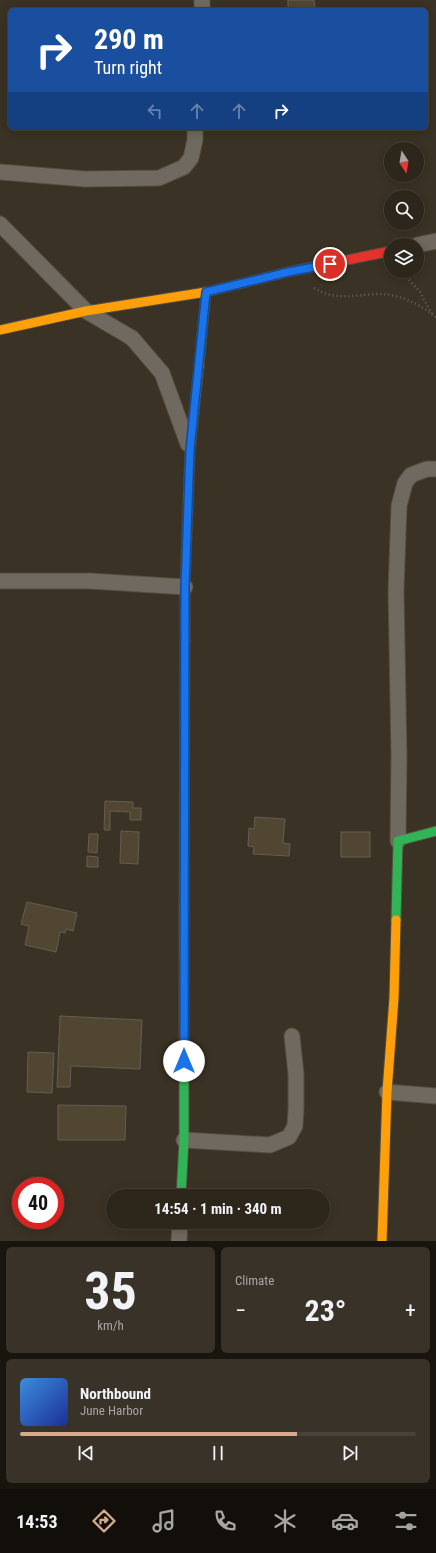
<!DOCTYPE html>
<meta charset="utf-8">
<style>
body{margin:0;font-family:"Roboto Condensed",sans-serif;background:#383228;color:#f1f3f6;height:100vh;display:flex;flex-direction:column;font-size:15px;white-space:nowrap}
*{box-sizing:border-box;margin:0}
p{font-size:13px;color:#a6a5a3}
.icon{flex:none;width:22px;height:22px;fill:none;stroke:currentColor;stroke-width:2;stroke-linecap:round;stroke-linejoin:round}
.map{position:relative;height:1241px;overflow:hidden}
.sheet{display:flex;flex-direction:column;gap:6px;padding:6px;background:#18150f;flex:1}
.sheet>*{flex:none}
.banner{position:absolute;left:8px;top:8px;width:420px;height:122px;border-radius:6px;box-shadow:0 2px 10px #0003,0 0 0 1px #48433a;background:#1a4fa0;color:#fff;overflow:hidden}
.needle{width:26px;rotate:168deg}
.tools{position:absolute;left:384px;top:142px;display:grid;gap:8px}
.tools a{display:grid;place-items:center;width:40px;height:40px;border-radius:50%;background:#2c261b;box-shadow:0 2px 10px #0003,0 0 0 1px #48433a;font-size:20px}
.speed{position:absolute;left:12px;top:1177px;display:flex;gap:8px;font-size:20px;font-weight:700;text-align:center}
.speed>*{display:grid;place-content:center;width:52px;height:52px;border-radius:50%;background:#2c261b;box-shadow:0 2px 10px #0003,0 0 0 1px #48433a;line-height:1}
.speed .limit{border:6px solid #d22;background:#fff;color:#111}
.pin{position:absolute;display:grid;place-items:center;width:34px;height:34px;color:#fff;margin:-17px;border:2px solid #fff;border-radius:50%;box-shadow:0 1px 4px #0007}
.me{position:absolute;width:44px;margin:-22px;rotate:0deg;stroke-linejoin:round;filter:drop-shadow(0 0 3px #0008)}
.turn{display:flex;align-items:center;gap:14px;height:84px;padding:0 20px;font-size:18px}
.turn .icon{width:52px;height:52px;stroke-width:2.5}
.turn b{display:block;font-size:28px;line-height:34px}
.lanes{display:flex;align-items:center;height:38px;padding:0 20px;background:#0003;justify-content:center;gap:20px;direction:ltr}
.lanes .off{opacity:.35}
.big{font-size:30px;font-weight:700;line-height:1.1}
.sheet .widget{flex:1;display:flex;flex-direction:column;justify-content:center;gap:6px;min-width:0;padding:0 14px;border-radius:6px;background:#383228}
.sheet .dial{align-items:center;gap:0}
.dial b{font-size:52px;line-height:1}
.song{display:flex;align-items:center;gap:12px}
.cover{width:48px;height:48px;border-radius:6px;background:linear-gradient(135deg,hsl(210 70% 55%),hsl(230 70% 35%))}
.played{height:4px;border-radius:2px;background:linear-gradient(90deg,#d6ab8b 70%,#48433a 70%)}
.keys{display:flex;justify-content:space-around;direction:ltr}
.heat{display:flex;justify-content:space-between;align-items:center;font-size:22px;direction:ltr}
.sheet .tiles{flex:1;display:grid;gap:6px;grid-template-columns:1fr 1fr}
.widget:last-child{grid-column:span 2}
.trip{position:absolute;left:106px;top:1189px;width:224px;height:40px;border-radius:20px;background:#2c261b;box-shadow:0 2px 10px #0003,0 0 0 1px #48433a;font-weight:700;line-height:40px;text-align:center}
.dock{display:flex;height:64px;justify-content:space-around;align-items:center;background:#120f0b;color:#a6a5a3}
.dock .icon{width:28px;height:28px}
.dock .current{color:#d6ab8b}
.dock b{font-size:18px;color:#f1f3f6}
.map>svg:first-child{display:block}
</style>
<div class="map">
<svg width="436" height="1241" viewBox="0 0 436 1241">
<rect width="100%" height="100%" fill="#3a3224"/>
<g fill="#504632" stroke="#645e52">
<path d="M288 0H314L315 10H288Z"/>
<path d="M105 801 133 802V808H141V820H130V812L110 811V830H104Z"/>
<path d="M255 817 285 819 283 843 290 844 289 856 253 854 254 847 248 846 249 828 254 829Z"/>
<path d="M121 831 139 832 138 864 120 863Z"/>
<rect x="341" y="832" width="29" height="25"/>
<path d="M89 834H98L97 853 88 852Z"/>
<path d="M87 856 98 857V867H87Z"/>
<path d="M27 902 77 913 73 931 66 929 65 933 60 932 56 952 25 945 29 926 21 924Z"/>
<path d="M60 1016 142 1020 140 1069 71 1066 70 1087H57Z"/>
<path d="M28 1052 54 1053 52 1093 27 1092Z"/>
<path d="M58 1105 126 1106 125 1140H58Z"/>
</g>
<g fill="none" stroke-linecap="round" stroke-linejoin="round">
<g stroke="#544e41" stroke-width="17">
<g id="street">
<path d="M202 10V0"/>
<path d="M0 172 85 179 159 178 184 167 191 158 195 140V128"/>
<path d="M0 224 86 311 132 338 162 373 188 444"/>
<path d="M417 245 436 241"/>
<path d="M0 581H91L185 587"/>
<path d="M398 841 399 756 396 591 399 506 405 483 411 475 427 469H436"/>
<path d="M387 1092 436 1096"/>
<path d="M184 1140 270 1145 289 1137 295 1126 296 1108V1074L292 1036"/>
<path d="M179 1241 180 1222"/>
</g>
</g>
<g stroke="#544e41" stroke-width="11">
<g id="fast">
<path d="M199 365 206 292"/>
<path d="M396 920 398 841 436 831"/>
<path d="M181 1196 184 1140V906"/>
</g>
</g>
<g stroke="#544e41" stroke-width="11">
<g id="slow">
<path d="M0 330 86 311 206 292 239 284"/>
<path d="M185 640V587L190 450 199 365"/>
<path d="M382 1241 387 1092 394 998 396 920"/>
</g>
</g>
<g stroke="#544e41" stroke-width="11">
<g id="jam">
<path d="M239 284 288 272 391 251"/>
<path d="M184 906 185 640"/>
</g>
</g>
<g stroke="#696259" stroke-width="2.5" stroke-dasharray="1 3" stroke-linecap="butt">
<path d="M401 271 420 292 432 314"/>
<path d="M314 288C337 302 355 294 380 294 399 294 421 305 436 317"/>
</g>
<use href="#street" stroke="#6f695f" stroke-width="15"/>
<use href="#fast" stroke="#30b455" stroke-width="9"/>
<use href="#slow" stroke="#ff9f0a" stroke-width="9"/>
<use href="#jam" stroke="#e5322d" stroke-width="9"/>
</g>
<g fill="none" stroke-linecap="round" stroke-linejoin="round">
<g stroke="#114b97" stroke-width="10">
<path id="route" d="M184 1061 185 587 190 450 206 292 288 272 330 264"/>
</g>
<use href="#route" stroke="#1a73e8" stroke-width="7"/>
</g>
</svg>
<div class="tools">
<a><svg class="needle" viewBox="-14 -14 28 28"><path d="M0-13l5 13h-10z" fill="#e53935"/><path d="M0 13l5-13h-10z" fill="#a6a5a3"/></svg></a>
<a><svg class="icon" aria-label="search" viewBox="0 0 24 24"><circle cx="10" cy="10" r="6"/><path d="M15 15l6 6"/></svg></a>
<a><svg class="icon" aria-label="layers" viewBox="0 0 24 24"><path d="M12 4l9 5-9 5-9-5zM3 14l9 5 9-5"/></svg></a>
</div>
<div class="speed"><div class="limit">40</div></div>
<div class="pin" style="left:330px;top:264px;background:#d93025"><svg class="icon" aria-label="arrive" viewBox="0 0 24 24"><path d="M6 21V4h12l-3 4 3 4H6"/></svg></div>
<svg class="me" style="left:184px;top:1061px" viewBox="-20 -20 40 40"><circle r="19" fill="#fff"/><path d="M0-13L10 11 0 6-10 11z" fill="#1a73e8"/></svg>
<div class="trip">14:54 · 1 min · 340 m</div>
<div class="banner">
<div class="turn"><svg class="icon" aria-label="right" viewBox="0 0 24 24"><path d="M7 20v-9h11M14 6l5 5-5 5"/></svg><div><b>290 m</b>Turn right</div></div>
<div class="lanes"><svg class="icon off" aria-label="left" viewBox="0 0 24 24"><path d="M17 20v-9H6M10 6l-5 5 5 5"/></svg><svg class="icon off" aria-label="ahead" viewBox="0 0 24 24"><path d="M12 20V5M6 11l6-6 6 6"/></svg><svg class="icon off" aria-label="ahead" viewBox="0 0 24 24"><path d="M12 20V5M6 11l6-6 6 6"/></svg><svg class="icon" aria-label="right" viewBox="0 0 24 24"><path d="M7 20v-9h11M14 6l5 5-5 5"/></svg></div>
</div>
</div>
<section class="sheet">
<div class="tiles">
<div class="widget dial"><b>35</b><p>km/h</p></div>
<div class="widget"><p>Climate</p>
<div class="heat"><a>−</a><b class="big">23°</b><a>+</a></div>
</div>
<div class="widget">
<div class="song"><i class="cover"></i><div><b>Northbound</b><p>June Harbor</p></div></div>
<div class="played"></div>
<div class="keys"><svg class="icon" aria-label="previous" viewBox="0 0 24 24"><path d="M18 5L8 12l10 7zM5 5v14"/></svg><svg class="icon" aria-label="pause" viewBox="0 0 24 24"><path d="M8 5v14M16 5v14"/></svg><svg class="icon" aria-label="next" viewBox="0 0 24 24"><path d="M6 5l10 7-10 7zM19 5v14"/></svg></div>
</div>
</div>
</section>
<nav class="dock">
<b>14:53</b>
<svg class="icon current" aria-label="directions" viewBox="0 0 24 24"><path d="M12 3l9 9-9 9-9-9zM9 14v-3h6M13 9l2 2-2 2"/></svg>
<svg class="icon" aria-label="music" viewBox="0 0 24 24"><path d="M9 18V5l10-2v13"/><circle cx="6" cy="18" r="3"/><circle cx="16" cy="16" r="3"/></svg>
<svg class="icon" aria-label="phone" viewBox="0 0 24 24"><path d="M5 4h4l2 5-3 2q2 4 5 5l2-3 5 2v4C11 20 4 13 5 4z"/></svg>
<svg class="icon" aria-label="climate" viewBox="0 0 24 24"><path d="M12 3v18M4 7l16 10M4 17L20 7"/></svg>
<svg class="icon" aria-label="car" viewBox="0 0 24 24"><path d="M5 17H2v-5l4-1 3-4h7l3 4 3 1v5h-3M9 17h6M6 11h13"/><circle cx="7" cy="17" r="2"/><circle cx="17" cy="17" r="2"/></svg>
<svg class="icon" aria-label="filters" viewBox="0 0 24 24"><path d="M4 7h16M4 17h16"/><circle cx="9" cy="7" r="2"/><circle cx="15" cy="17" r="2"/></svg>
</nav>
